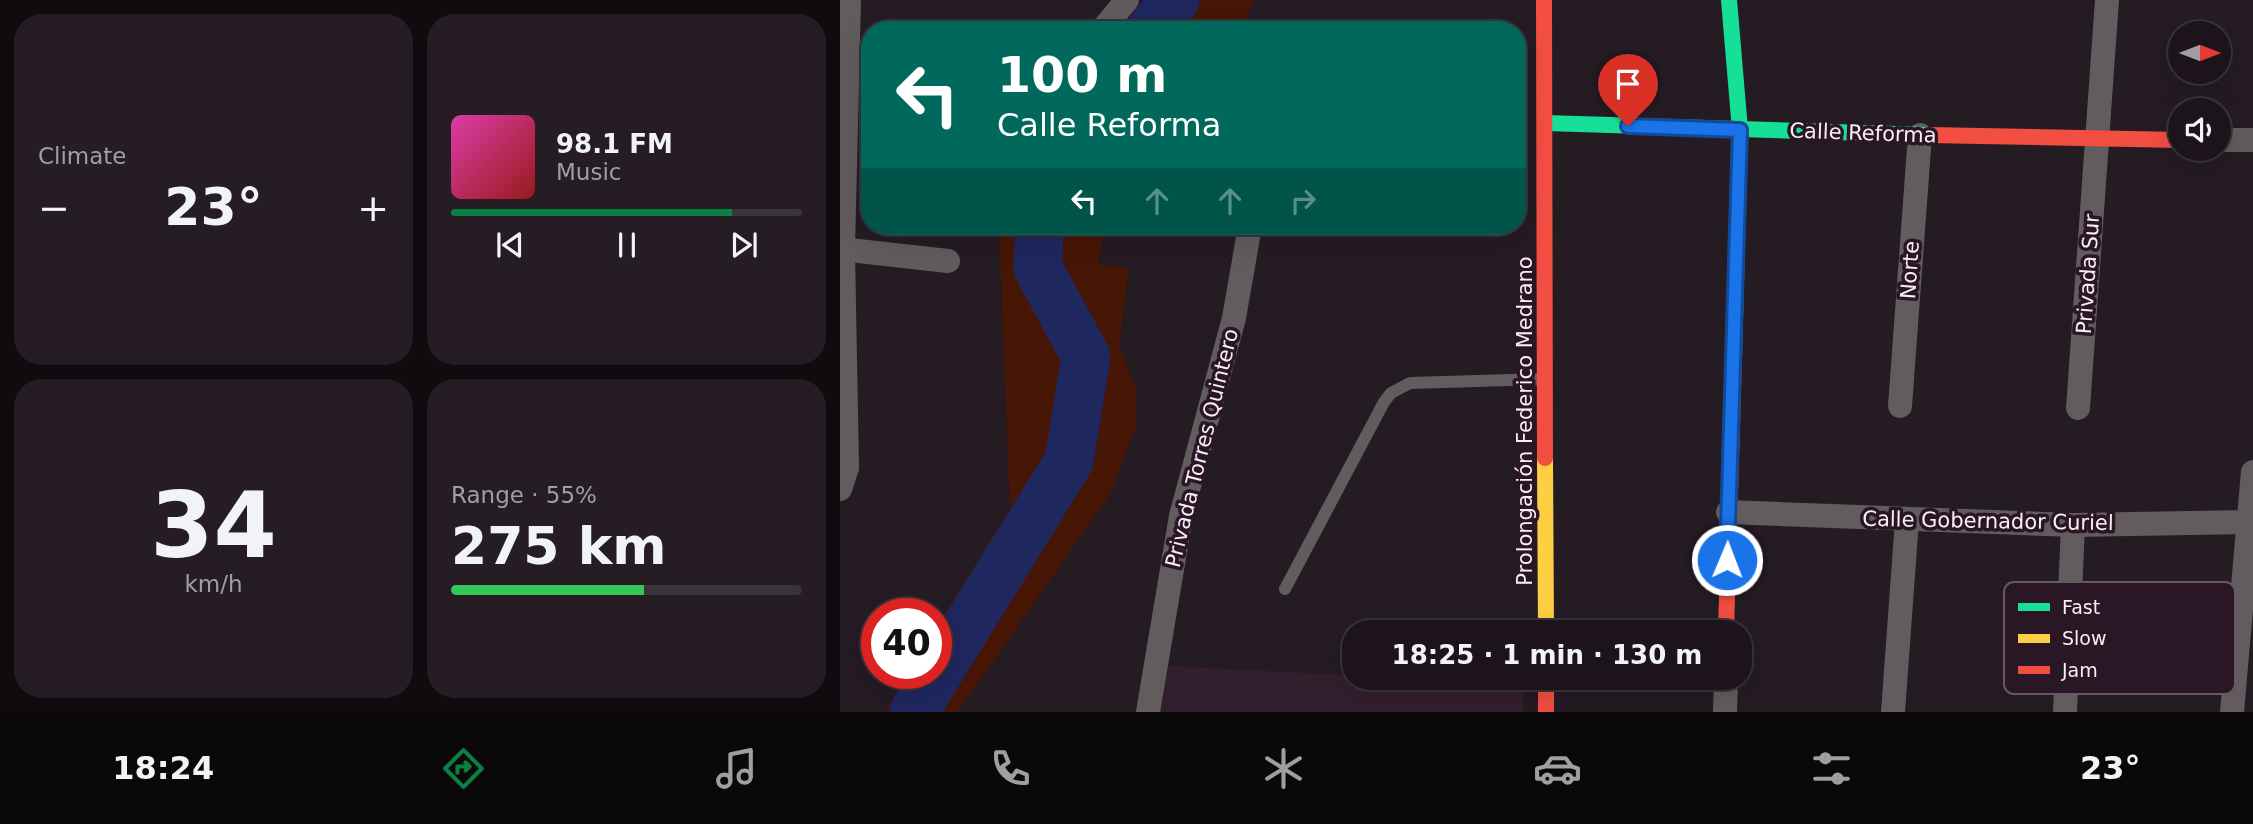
<!DOCTYPE html>
<meta charset="utf-8">
<style>
body{margin:0;font-family:"DejaVu Sans",sans-serif;background:#251d23;color:#f1f3f6;height:100vh;display:flex;flex-direction:column;font-size:26px;white-space:nowrap}
*{box-sizing:border-box;margin:0}
p{font-size:23px;color:#a09ea2}
.icon{flex:none;width:38px;height:38px;fill:none;stroke:currentColor;stroke-width:2;stroke-linecap:round;stroke-linejoin:round}
.map{position:relative;flex:1;overflow:hidden}
.panel{display:flex;flex-direction:column;gap:14px;padding:14px;background:#0f0b0e;width:840px}
.panel>*{flex:none}
.top-card{position:absolute;left:21px;top:21px;width:665px;height:214px;border-radius:28px;box-shadow:0 7px 28px #0002,0 0 0 2px #3a3339;background:#00695c;color:#fff;overflow:hidden}
.needle{width:46px;rotate:90deg}
.fabs{position:absolute;left:1328px;top:21px;display:grid;gap:14px}
.fabs a{display:grid;place-items:center;width:63px;height:63px;border-radius:50%;background:#1c141a;box-shadow:0 7px 28px #0002,0 0 0 2px #3a3339;font-size:35px}
.speed{position:absolute;left:21px;top:598px;display:flex;gap:14px;font-size:35px;font-weight:700;text-align:center}
.speed>*{display:grid;place-content:center;width:91px;height:91px;border-radius:50%;background:#1c141a;box-shadow:0 7px 28px #0002,0 0 0 2px #3a3339;line-height:1}
.speed .limit{border:10px solid #d22;background:#fff;color:#111}
.pin{position:absolute;display:grid;place-items:center;width:60px;height:60px;color:#fff;margin:-72px -30px;border-radius:50% 50% 50% 0;rotate:-45deg;box-shadow:0 0 7px #0007}
.pin .icon{rotate:45deg}
.me{position:absolute;width:77px;margin:-38px;rotate:1deg;stroke-linejoin:round;filter:drop-shadow(0 0 5px #0008)}
.turn{display:flex;align-items:center;gap:24px;height:147px;padding:0 21px;font-size:32px}
.turn .icon{width:91px;height:91px;stroke-width:2.5}
.turn b{display:block;font-size:49px;line-height:60px}
.lanes{display:flex;align-items:center;height:66px;padding:0 21px;background:#0003;justify-content:center;gap:35px;direction:ltr}
.lanes .off{opacity:.35}
.big{font-size:52px;font-weight:600;line-height:1.1}
.panel .widget{flex:1;display:flex;flex-direction:column;justify-content:center;gap:10px;min-width:0;padding:0 24px;border-radius:28px;background:#251d23}
.panel .dial{align-items:center;gap:0}
.dial b{font-size:91px;line-height:1}
.song{display:flex;align-items:center;gap:21px}
.cover{width:84px;height:84px;border-radius:10px;background:linear-gradient(135deg,hsl(320 70% 55%),hsl(0 70% 35%))}
.played{height:7px;border-radius:4px;background:linear-gradient(90deg,#0b8043 80%,#3a3339 80%)}
.keys{display:flex;justify-content:space-around;direction:ltr}
.heat{display:flex;justify-content:space-between;align-items:center;font-size:38px;direction:ltr}
.charge{height:10px;border-radius:5px;background:linear-gradient(90deg,#34c759 55%,#3a3339 0)}
.panel .tiles{flex:1;display:grid;gap:14px;grid-template-columns:repeat(2,1fr)}
.trip{position:absolute;left:502px;top:620px;width:410px;height:70px;border-radius:28px;background:#1c141a;box-shadow:0 7px 28px #0002,0 0 0 2px #3a3339;font-weight:600;line-height:70px;text-align:center}
.tabs{display:flex;height:112px;justify-content:space-around;align-items:center;background:#0b080a;color:#a09ea2}
.tabs .icon{width:49px;height:49px}
.tabs .active{color:#0b8043}
.tabs b{font-size:32px;color:#f1f3f6}
main{display:flex;flex:1;min-height:0}
.map>svg:first-child{display:block}
</style>
<main>
<section class="panel">
<div class="tiles">
<div class="widget"><p>Climate</p>
<div class="heat"><a>−</a><b class="big">23°</b><a>+</a></div>
</div>
<div class="widget">
<div class="song"><i class="cover"></i><div><b>98.1 FM</b><p>Music</p></div></div>
<div class="played"></div>
<div class="keys"><svg class="icon" aria-label="previous" viewBox="0 0 24 24"><path d="M18 5L8 12l10 7zM5 5v14"/></svg><svg class="icon" aria-label="pause" viewBox="0 0 24 24"><path d="M8 5v14M16 5v14"/></svg><svg class="icon" aria-label="next" viewBox="0 0 24 24"><path d="M6 5l10 7-10 7zM19 5v14"/></svg></div>
</div>
<div class="widget dial"><b>34</b><p>km/h</p></div>
<div class="widget"><p>Range · 55%</p><b class="big">275 km</b><div class="charge"></div></div>
</div>
</section>
<div class="map">
<svg width="1413" height="712" viewBox="0 0 1413 712">
<rect width="100%" height="100%" fill="#251b23"/>
<path fill="#331e2e" d="M328 666 684 684 683 712H320Z"/>
<g fill="#481605">
<path d="M307 0H414L405 20 404 30H285L294 23Z"/>
<path d="M159 226H265L258 264 289 269 279 343 296 390 297 423 272 491 118 712H45L68 674H96V628L170 509Z"/>
</g>
<g fill="none" stroke-linecap="round" stroke-linejoin="round">
<g stroke="#1f275f" stroke-width="49">
<path d="M311 30 335 0"/>
<path d="M74 712 229 461 246 357 198 268 199 226"/>
</g>
<path stroke="#625c5e" stroke-width="12" d="M445 589 544 402 551 393 570 383 702 379"/>
<g stroke="#625c5e" stroke-width="24">
<path d="M262 30 287 0"/>
<path d="M1379 140H1413"/>
<path d="M0 249 108 261"/>
<path d="M1060 406 1080 135"/>
<path d="M1238 408 1267 0"/>
<path d="M0 489 7 468 3 249 9 0"/>
<path d="M888 512 1233 525 1408 522"/>
<path d="M308 712 341 516 394 318 410 226"/>
<path d="M885 712 886 677"/>
<path d="M1053 712 1067 520"/>
<path d="M1225 712 1233 525"/>
<path d="M1392 712 1413 472"/>
</g>
<g stroke="#16e098" stroke-width="16">
<path d="M889 0 900 130 894 358"/>
<path d="M705 123 1089 135"/>
</g>
<path stroke="#ffcf43" stroke-width="16" d="M705 458 706 632"/>
<g stroke="#f24e42" stroke-width="16">
<path d="M704 0 705 458"/>
<path d="M1089 135 1340 140"/>
<path d="M886 632 894 358"/>
<path d="M706 677V712"/>
</g>
</g>
<g fill="none" stroke-linecap="round" stroke-linejoin="round">
<g stroke="#114b97" stroke-width="18">
<path id="route" d="M788 126 900 130 887 560"/>
</g>
<use href="#route" stroke="#1a73e8" stroke-width="12"/>
</g>
<g text-anchor="middle" stroke-width="7" stroke-linejoin="round" paint-order="stroke">
<g font-size="21" fill="#faedf7" stroke="#291725">
<text transform="translate(1023 133) rotate(2)" y="7">Calle Reforma</text>
<text transform="translate(1070 270) rotate(-86)" y="7">Norte</text>
<text transform="translate(1248 274) rotate(-86)" y="7">Privada Sur</text>
<text transform="translate(685 421) rotate(-90)" y="7">Prolongación Federico Medrano</text>
<text transform="translate(362 448) rotate(-76)" y="7">Privada Torres Quintero</text>
<text transform="translate(1148 521) rotate(1)" y="7">Calle Gobernador Curiel</text>
</g>
</g>
<rect x="1164" y="582" width="231" height="112" rx="10" fill="#291725" stroke="#685764" stroke-width="2"/>
<rect x="1178" y="603" width="32" height="8" fill="#16e098"/>
<rect x="1178" y="634" width="32" height="9" fill="#ffcf43"/>
<rect x="1178" y="666" width="32" height="8" fill="#f24e42"/>
<g font-size="19" fill="#faedf7">
<text x="1222" y="614">Fast</text>
<text x="1222" y="645">Slow</text>
<text x="1222" y="677">Jam</text>
</g>
</svg>
<div class="fabs">
<a><svg class="needle" viewBox="-14 -14 28 28"><path d="M0-13l5 13h-10z" fill="#e53935"/><path d="M0 13l5-13h-10z" fill="#a09ea2"/></svg></a>
<a><svg class="icon" aria-label="sound" viewBox="0 0 24 24"><path d="M4 9h4l5-4v14l-5-4H4zM17 9q2 3 0 6"/></svg></a>
</div>
<div class="speed"><div class="limit">40</div></div>
<div class="pin" style="left:788px;top:126px;background:#d93025"><svg class="icon" aria-label="arrive" viewBox="0 0 24 24"><path d="M6 21V4h12l-3 4 3 4H6"/></svg></div>
<svg class="me" style="left:887px;top:560px" viewBox="-20 -20 40 40"><circle r="17" fill="#1a73e8" stroke="#fff" stroke-width="3"/><path d="M0-11L8 9 0 5-8 9z" fill="#fff"/></svg>
<div class="trip">18:25 · 1 min · 130 m</div>
<div class="top-card">
<div class="turn"><svg class="icon" aria-label="left" viewBox="0 0 24 24"><path d="M17 20v-9H6M10 6l-5 5 5 5"/></svg><div><b>100 m</b>Calle Reforma</div></div>
<div class="lanes"><svg class="icon" aria-label="left" viewBox="0 0 24 24"><path d="M17 20v-9H6M10 6l-5 5 5 5"/></svg><svg class="icon off" aria-label="ahead" viewBox="0 0 24 24"><path d="M12 20V5M6 11l6-6 6 6"/></svg><svg class="icon off" aria-label="ahead" viewBox="0 0 24 24"><path d="M12 20V5M6 11l6-6 6 6"/></svg><svg class="icon off" aria-label="right" viewBox="0 0 24 24"><path d="M7 20v-9h11M14 6l5 5-5 5"/></svg></div>
</div>
</div>
</main>
<nav class="tabs">
<b>18:24</b>
<svg class="icon active" aria-label="directions" viewBox="0 0 24 24"><path d="M12 3l9 9-9 9-9-9zM9 14v-3h6M13 9l2 2-2 2"/></svg>
<svg class="icon" aria-label="music" viewBox="0 0 24 24"><path d="M9 18V5l10-2v13"/><circle cx="6" cy="18" r="3"/><circle cx="16" cy="16" r="3"/></svg>
<svg class="icon" aria-label="phone" viewBox="0 0 24 24"><path d="M5 4h4l2 5-3 2q2 4 5 5l2-3 5 2v4C11 20 4 13 5 4z"/></svg>
<svg class="icon" aria-label="climate" viewBox="0 0 24 24"><path d="M12 3v18M4 7l16 10M4 17L20 7"/></svg>
<svg class="icon" aria-label="car" viewBox="0 0 24 24"><path d="M5 17H2v-5l4-1 3-4h7l3 4 3 1v5h-3M9 17h6M6 11h13"/><circle cx="7" cy="17" r="2"/><circle cx="17" cy="17" r="2"/></svg>
<svg class="icon" aria-label="filters" viewBox="0 0 24 24"><path d="M4 7h16M4 17h16"/><circle cx="9" cy="7" r="2"/><circle cx="15" cy="17" r="2"/></svg>
<b>23°</b>
</nav>
